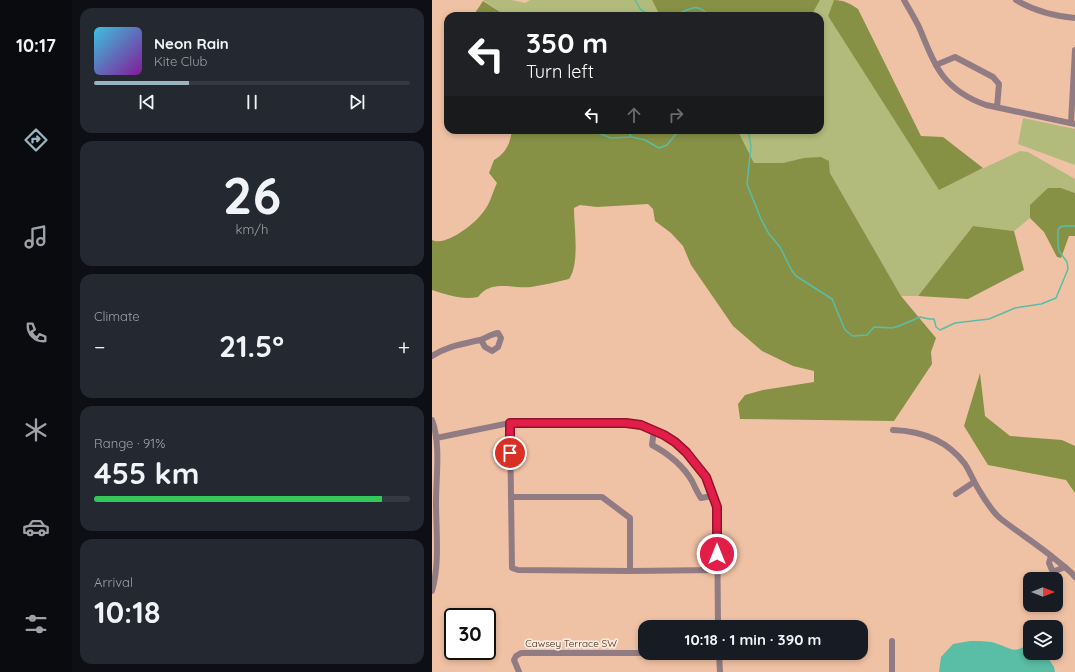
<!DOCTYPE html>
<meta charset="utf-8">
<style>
body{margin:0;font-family:Quicksand,sans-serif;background:#242831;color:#f1f3f6;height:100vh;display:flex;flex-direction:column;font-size:15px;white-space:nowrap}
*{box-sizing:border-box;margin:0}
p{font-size:13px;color:#9ea1a6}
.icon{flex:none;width:22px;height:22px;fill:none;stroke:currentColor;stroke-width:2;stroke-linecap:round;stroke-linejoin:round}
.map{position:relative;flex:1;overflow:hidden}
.drawer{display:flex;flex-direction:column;gap:8px;padding:8px;background:#0d0f14;width:360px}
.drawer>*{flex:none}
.top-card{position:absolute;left:12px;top:12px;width:380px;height:122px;border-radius:12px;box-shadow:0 2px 6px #0003;background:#202124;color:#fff;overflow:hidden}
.needle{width:26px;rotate:90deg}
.fabs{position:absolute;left:591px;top:572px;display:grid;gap:8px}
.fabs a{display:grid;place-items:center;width:40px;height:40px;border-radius:8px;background:#171b24;box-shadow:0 2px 6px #0003;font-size:20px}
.speed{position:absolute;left:12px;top:608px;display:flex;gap:8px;font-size:20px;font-weight:700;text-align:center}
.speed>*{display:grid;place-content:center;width:52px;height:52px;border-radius:50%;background:#171b24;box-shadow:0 2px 6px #0003;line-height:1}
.speed .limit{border:2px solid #111;border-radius:6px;background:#fff;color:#111}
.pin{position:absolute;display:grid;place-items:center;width:34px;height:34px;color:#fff;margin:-17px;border:2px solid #fff;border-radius:50%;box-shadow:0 1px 4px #0007}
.me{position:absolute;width:44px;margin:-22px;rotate:0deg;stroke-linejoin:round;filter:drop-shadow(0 0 3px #0008)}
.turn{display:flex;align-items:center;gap:14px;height:84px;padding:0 16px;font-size:18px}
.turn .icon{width:52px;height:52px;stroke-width:2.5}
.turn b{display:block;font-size:28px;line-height:34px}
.lanes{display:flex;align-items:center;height:38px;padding:0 16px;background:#0003;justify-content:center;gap:20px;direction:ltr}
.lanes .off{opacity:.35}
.big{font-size:30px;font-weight:700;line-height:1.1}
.drawer .tile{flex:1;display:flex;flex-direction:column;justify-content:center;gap:6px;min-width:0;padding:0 14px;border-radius:12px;background:#242831}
.drawer .dial{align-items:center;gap:0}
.dial b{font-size:52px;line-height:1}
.song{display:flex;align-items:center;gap:12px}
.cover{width:48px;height:48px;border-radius:6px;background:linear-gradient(135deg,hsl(190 70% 55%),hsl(290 70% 35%))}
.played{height:4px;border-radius:2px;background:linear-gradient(90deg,#9ab3c1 30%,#363941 30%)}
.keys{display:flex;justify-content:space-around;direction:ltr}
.heat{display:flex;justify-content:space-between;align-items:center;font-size:22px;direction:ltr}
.charge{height:6px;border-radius:3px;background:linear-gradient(90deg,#34c759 91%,#363941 0)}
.trip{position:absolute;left:206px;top:620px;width:230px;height:40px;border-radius:12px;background:#171b24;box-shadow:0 2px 6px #0003;font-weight:700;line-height:40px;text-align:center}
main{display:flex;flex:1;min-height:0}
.tabs{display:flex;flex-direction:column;width:72px;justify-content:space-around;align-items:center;background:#090b0e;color:#9ea1a6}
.tabs .icon{width:28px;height:28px}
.tabs .current{color:#9ab3c1}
.tabs b{font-size:18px;color:#f1f3f6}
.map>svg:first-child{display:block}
</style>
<main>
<nav class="tabs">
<b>10:17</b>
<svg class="icon current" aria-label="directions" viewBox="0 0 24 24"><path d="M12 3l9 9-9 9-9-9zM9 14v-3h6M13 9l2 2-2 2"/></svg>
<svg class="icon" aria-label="music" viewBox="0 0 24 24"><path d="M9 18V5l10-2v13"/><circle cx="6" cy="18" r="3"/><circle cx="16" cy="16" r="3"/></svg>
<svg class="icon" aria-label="phone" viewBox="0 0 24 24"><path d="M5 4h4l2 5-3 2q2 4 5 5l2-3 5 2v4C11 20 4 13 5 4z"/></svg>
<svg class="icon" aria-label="climate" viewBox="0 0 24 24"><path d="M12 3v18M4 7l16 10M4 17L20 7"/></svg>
<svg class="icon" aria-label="car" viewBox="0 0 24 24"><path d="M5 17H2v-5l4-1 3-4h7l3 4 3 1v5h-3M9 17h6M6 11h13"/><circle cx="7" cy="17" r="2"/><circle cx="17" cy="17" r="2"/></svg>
<svg class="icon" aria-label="filters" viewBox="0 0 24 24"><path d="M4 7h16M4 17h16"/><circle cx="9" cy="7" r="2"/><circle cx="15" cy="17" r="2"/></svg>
</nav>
<section class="drawer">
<div class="tile">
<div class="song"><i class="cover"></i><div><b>Neon Rain</b><p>Kite Club</p></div></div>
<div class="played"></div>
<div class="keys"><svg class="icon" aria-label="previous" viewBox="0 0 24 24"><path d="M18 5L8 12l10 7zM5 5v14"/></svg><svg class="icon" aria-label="pause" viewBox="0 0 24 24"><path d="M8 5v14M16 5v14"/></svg><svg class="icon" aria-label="next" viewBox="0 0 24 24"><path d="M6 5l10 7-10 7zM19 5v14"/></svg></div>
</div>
<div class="tile dial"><b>26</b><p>km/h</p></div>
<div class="tile"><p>Climate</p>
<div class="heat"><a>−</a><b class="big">21.5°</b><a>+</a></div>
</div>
<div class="tile"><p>Range · 91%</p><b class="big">455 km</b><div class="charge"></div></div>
<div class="tile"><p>Arrival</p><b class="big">10:18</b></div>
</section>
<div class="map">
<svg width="643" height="672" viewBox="0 0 643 672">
<rect width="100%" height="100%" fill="#f0c2a5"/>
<g fill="#b2bb7c">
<path d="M51 0H80L93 3 98 0H220L228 16H86L68 12Z"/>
<path d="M388 0H402L396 16 507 189 588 151 596 152 643 179V193L629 188 598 205V218L582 231 541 226 486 296H469L398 173 397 161 371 158 351 163H322L307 133V130H388V16H379Z"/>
<path d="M591 118 643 129V165L586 144Z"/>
</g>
<g fill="#879145">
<path d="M220 0H388L379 16H228Z"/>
<path d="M402 0C412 0 419 4 426 9L489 136 511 137 551 168 507 190 396 16Z"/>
<path d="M51 1 68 12 86 16H41Z"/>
<path d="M80 130H307V133L322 163H351L371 158 389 157 397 161 398 173 469 296 504 338 499 352 500 364 462 421 308 419 306 404 313 395 331 390 382 382V371L361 366 330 351 301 326 259 265 251 246 239 233 223 221 221 209 216 204 165 207 148 205 142 208C142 227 148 264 137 279 124 282 112 285 99 287 81 289 59 279 46 297 30 300 16 295 0 290V240C14 247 44 223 52 211 58 204 61 191 65 183L57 173 62 160C74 153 78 144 80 130Z"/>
<path d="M616 188H629L643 193V236H637L629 258 625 257 612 232 598 218V205Z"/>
<path d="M541 226 582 231 592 270 536 299 486 296Z"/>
<path d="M548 373 553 416 578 436 630 440 643 446V493L634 480 556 465 532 426Z"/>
</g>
<path fill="#5abda5" d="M538 641C546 641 556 641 563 643 580 648 581 655 598 643V653H613L622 667 623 672H507L509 657 521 644Z"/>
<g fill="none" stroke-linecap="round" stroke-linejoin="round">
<g stroke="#5abda5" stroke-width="1.5">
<path d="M203 0 209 10 220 16"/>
<path d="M241 16C256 11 264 0 277 16"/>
<path d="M158 130 179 138 199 137"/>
<path d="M194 130 200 137 213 140 227 148 235 145 247 130"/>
<path d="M316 130 319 146 315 184 329 219 337 234 348 247 360 271 364 276 400 299 413 330 421 336 435 335 442 327 460 328 467 326 488 317 497 319H502L504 327 508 330 523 323 557 319 583 308 609 304 624 298 636 269 635 262 627 251 626 244V230L628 227 631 226H643"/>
</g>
<g stroke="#927c83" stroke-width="6">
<path d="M472 0C477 9 482 17 487 27 494 43 500 62 511 76 522 90 537 99 554 105L643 124"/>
<path d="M584 0C602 11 622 16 643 18"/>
<path d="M504 65 523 57 561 77 567 84 565 107"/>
<path d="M639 123 643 50"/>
<path d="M0 356C15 346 31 344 48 340 54 338 59 334 66 333L69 338 66 347 60 351 53 347 49 340"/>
<path d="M0 420C9 444 4 477 4 502 4 531 8 563 0 591"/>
<path d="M78 423 80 568 86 570 198 571 285 570"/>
<path d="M222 430 220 445C237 454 250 464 260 481 263 487 265 492 269 498L280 496"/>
<path d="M461 430C490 431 515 440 533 464 538 472 542 482 547 490 553 500 560 512 569 519 587 533 606 545 623 559 630 565 638 570 643 577"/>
<path d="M4 438 78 423H194L209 425 231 435 243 442 255 452 274 477 285 507 286 627"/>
<path d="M524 494 542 482"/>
<path d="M79 497H170L198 518V571"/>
<path d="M619 556 617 563 620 570 623 571 633 567"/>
<path d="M460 641V672"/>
<path d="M287 653 288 672"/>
<path d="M87 672 82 660 84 656 89 653H213"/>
</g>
</g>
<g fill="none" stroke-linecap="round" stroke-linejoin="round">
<g stroke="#92132f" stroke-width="10">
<path id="route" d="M78 453V423H194L209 425 232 435 243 442 254 452 274 477 285 507V554"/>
</g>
<use href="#route" stroke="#e11d48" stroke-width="7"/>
</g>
<g text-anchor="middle" stroke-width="3.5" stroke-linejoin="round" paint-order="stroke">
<g font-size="10" fill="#3a291d" stroke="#fceadd">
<text x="139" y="647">Cawsey Terrace SW</text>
</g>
</g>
</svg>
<div class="fabs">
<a><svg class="needle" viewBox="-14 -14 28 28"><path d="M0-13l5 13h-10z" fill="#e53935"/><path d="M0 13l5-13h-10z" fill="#9ea1a6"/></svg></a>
<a><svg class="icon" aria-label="layers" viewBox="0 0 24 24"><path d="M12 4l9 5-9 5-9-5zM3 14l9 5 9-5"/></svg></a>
</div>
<div class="speed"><div class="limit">30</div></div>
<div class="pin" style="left:78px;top:453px;background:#d93025"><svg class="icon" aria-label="arrive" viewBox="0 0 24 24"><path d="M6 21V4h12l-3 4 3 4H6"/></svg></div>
<svg class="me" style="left:285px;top:554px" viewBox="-20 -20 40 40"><circle r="17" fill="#e11d48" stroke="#fff" stroke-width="3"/><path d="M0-11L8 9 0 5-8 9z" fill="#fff"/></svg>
<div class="trip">10:18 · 1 min · 390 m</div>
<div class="top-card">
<div class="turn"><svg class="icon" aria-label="left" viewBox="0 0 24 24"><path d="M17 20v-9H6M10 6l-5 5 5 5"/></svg><div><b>350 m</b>Turn left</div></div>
<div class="lanes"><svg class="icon" aria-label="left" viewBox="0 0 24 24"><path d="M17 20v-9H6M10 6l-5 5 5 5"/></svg><svg class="icon off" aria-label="ahead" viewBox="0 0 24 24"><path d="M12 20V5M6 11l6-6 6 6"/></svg><svg class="icon off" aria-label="right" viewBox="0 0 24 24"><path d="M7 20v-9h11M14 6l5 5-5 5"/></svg></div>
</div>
</div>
</main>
